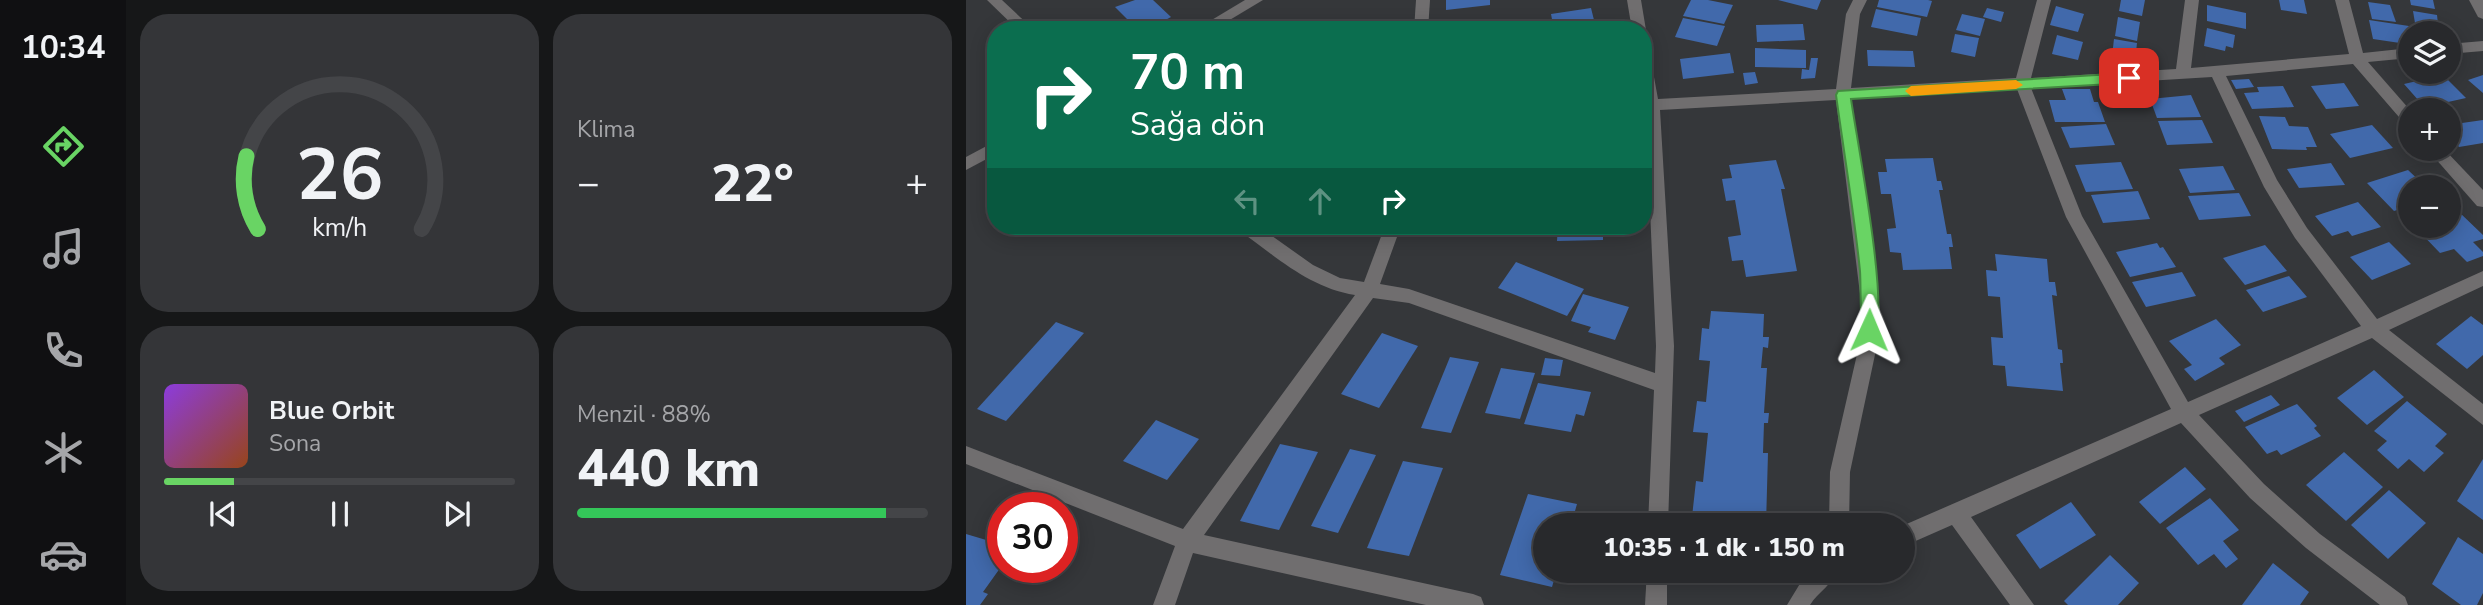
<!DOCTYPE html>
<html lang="tr">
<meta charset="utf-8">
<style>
body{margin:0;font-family:"Nunito Sans",sans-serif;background:#343538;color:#f1f3f6;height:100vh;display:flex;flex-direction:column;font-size:26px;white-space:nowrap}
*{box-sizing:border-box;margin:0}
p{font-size:23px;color:#a5a6a9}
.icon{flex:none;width:38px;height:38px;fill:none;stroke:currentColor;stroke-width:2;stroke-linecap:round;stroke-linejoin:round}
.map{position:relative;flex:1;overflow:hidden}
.details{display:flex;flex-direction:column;gap:14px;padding:14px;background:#161718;width:840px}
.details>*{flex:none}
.guide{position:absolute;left:21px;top:21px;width:665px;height:214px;border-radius:28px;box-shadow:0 4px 18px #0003,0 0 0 2px #444548;background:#0b6e4f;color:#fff;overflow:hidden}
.buttons{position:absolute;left:1432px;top:21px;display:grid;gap:14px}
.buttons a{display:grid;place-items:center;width:63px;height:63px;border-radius:50%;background:#28292c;box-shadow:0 4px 18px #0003,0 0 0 2px #444548;font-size:35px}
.speed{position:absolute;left:21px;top:492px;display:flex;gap:14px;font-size:35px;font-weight:700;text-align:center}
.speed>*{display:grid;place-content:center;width:91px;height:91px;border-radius:50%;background:#28292c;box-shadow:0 4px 18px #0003,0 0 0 2px #444548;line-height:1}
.speed .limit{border:10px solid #d22;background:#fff;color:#111}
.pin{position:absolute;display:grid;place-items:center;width:60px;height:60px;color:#fff;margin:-30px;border-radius:14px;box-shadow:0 4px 10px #0006}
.me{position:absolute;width:77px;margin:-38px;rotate:1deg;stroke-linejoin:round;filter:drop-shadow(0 0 5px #0008)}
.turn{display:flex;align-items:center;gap:24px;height:147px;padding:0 28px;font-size:32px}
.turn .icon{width:91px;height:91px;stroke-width:2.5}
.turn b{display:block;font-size:49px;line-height:60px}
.lanes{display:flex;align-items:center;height:66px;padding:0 28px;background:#0003;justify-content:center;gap:35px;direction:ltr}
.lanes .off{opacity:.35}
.big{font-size:52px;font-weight:800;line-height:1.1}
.details .tile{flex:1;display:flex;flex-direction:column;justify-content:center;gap:10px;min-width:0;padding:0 24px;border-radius:28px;background:#343538}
.details .dial{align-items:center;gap:0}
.dial svg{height:182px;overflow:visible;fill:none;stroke:#444548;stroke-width:7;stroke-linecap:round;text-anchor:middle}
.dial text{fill:#f1f3f6;stroke:none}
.song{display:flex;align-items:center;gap:21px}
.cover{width:84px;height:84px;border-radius:10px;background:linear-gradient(135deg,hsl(270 70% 55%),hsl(20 70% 35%))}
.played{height:7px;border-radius:4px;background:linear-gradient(90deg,#69d464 20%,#444548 20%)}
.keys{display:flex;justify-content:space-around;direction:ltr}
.heat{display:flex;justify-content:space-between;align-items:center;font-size:38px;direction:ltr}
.charge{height:10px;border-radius:5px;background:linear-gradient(90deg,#34c759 88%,#444548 0)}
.details .tiles{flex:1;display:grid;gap:14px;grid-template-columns:repeat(2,1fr)}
.trip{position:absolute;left:567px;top:513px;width:382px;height:70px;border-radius:35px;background:#28292c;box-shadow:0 4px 18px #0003,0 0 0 2px #444548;font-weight:800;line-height:70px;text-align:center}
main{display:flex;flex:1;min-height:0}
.tab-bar{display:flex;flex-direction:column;width:126px;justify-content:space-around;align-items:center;background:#101012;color:#a5a6a9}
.tab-bar .icon{width:49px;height:49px}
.tab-bar .on{color:#69d464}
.tab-bar b{font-size:32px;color:#f1f3f6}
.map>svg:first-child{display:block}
</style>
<main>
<nav class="tab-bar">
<b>10:34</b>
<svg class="icon on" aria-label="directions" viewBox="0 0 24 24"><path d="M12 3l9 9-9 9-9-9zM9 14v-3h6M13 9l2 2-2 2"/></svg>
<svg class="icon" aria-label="music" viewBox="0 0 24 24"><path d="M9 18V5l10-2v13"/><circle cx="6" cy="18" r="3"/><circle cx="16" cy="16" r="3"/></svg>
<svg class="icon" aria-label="phone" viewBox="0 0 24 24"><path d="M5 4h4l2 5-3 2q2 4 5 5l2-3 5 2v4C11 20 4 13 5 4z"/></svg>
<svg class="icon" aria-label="climate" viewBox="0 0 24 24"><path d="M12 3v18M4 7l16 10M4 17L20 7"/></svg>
<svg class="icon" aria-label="car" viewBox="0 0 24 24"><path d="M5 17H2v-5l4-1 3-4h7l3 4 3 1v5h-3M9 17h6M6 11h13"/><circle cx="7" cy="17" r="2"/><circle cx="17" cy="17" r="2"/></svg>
</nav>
<section class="details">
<div class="tiles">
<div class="tile dial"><svg viewBox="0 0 100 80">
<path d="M14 69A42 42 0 1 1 86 69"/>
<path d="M14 69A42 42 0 0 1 9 37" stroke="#69d464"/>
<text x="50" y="56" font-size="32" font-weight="700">26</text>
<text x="50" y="72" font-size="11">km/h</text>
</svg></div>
<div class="tile"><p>Klima</p>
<div class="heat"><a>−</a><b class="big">22°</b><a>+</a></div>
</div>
<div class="tile">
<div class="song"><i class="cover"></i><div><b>Blue Orbit</b><p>Sona</p></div></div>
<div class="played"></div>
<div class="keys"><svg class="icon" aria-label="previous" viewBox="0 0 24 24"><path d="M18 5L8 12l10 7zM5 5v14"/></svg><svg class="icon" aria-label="pause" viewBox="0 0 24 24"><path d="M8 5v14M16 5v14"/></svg><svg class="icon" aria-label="next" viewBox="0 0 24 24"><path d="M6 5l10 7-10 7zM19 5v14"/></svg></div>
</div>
<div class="tile"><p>Menzil · 88%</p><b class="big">440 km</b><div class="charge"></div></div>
</div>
</section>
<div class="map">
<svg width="1517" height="605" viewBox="0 0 1517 605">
<rect width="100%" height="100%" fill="#35373a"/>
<g fill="#4169ab">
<path d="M169 0H187L205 17 181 30H172L149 7Z"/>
<path d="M480 0H524V5L480 10Z"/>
<path d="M725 0H742L767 5 758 24 717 16Z"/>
<path d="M812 0H855L851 10Z"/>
<path d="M913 0H962L966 1 961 17 911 7Z"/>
<path d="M1155 0H1179L1176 16 1153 11Z"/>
<path d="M1313 0H1338L1341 14 1315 10Z"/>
<path d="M1444 0H1467L1469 9 1445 5Z"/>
<path d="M1402 2 1424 5 1430 22 1406 19Z"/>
<path d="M1241 5 1280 13V29L1241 21Z"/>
<path d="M1090 6 1118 14 1112 32 1084 25Z"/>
<path d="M625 8 628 20 621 21 622 26 588 30 585 14Z"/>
<path d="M1021 8 1038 12 1035 22 1017 17Z"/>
<path d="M910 9 955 18 951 36 905 27Z"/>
<path d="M1447 11 1471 15 1473 33 1450 29Z"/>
<path d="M996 14 1019 19 1014 36 990 30Z"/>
<path d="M1152 17 1174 22 1171 41 1149 36Z"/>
<path d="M717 18 759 26 751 46 709 37Z"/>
<path d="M127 19 138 30H108Z"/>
<path d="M531 20 530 30H481V26L493 25V22Z"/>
<path d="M1403 20 1443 26 1444 40 1433 38 1434 43 1407 39Z"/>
<path d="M837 24 839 40 791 42 790 25Z"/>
<path d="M1241 28 1269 35 1267 48 1260 46 1259 51 1238 46Z"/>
<path d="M989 34 1013 38 1009 57 985 52Z"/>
<path d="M1091 35 1117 42 1112 60 1086 54Z"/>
<path d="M1148 39 1171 43 1169 61 1146 56Z"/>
<path d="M789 48 840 50V68L789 67Z"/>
<path d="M901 50 947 51 949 67 902 66Z"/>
<path d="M764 53 768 73 717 79 714 59Z"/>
<path d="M845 58H852L849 78 835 79 836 69 843 70Z"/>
<path d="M789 72 792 83 779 85 777 73Z"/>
<path d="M1477 75 1500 98 1482 102 1486 106 1461 110 1438 84Z"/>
<path d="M1517 75V93L1502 80Z"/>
<path d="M1283 79 1288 87 1270 89 1265 80Z"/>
<path d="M1378 83 1393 106 1360 109 1345 86Z"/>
<path d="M1317 86 1328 107 1286 109 1278 93 1293 92 1291 87Z"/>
<path d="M1096 89H1124L1128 102H1132L1139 122H1089L1083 100H1100Z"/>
<path d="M1225 95 1235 117 1191 118 1184 99Z"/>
<path d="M1293 116 1319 117 1323 126 1342 127 1351 147H1340L1341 150 1306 149Z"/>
<path d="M1236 120 1247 143 1201 145 1192 121Z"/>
<path d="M1517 120V143L1493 147 1482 134V125Z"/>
<path d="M1140 124 1149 145 1104 148 1095 127Z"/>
<path d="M1406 125 1427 148 1384 158 1364 134Z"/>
<path d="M967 158 971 181H975L977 190H973L981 234H985L987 247H983L986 269 937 270 935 253 924 252 921 229 930 228 925 194H915L912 172H921L919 159Z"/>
<path d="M810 160 819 189H815L831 271 780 277 777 260 766 261 762 237 775 235 769 200 760 201 756 179 766 178 763 165Z"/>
<path d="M1155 162 1167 189 1120 192 1109 165Z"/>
<path d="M1365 163 1379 185 1333 188 1321 169Z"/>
<path d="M1257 166 1269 190 1224 193 1213 169Z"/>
<path d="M1442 170 1460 187H1444V206L1428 211 1401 183Z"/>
<path d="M1172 191 1184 219 1137 223 1125 195Z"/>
<path d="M1273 193 1285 216 1233 220 1222 196Z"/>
<path d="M1392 202 1415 227 1386 236 1382 231 1366 236 1349 216Z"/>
<path d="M1493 212 1517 235V239L1507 242 1517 252V256L1501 262 1488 249 1474 253 1449 227 1482 226V216Z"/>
<path d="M592 226H637V240L591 241Z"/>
<path d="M1423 242 1445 264 1406 280 1384 257Z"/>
<path d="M1191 243 1194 248 1197 247 1210 267 1164 277 1150 252Z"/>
<path d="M1299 245 1321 271 1279 285 1257 258Z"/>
<path d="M1029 254 1081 259 1083 282H1089L1091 296 1086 295 1092 349 1096 350 1097 363H1094L1097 391 1041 386 1039 366 1027 365 1025 337 1037 338 1034 297 1022 296 1020 270 1031 271Z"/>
<path d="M550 262 618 289 601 316 532 288Z"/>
<path d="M1216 272 1230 296 1180 307 1166 282Z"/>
<path d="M1323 276 1341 297 1297 312 1280 290Z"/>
<path d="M617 294 663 307 649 340 622 332 625 327 605 321Z"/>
<path d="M745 311 798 314 797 337H803L802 348 797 347 795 368H801L798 413H803L802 423H798L797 453H802L800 525H736V518L726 517 730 481 737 482 742 433 727 432 731 401 740 402 744 361 733 360 736 328 743 329Z"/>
<path d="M1505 316 1517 325V355L1501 369 1470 344Z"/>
<path d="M1250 319 1275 345 1253 358 1259 364 1229 381 1218 369 1226 365 1203 341Z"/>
<path d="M90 322 118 333 40 421 11 409Z"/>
<path d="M416 333 452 346 413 408 375 394Z"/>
<path d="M484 357 513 362 485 433 455 428Z"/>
<path d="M579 358 597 360 594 376 575 375Z"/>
<path d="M535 368 569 373 554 419 519 413Z"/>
<path d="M1408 370 1438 397 1401 425 1371 398Z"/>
<path d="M572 383 625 392 618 416 610 414 605 432 558 424Z"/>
<path d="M1305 395 1314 405 1278 422 1269 411Z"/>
<path d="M1441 401 1481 434 1469 446 1478 453 1458 472 1443 459 1432 469 1411 450 1421 441 1408 431Z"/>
<path d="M1331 404 1351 426 1348 428 1355 436 1315 455 1311 450 1301 454 1279 427Z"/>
<path d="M190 420 233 439 201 480 157 461Z"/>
<path d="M314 444 352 452 313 530 274 521Z"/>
<path d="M384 449 410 455 372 533 345 526Z"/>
<path d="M1378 452 1417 487 1380 521 1340 485Z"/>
<path d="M1517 459V520L1491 501Z"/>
<path d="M437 461 477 468 443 556 401 548Z"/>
<path d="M1219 467 1240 489 1194 524 1173 502Z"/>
<path d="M1423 490 1460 523 1422 559 1385 525Z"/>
<path d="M562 494 611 504 605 525H579V570H591L586 587 534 575Z"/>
<path d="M1244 498 1273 530 1257 541 1272 559 1260 568 1248 554 1232 565 1200 528Z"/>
<path d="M1105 502 1130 535 1074 569 1050 535Z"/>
<path d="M0 534 37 545V564L17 592 22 594 14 605H0Z"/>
<path d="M1492 537 1517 554V593L1511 605H1495L1466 584Z"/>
<path d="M1144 555 1173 583 1152 605H1102L1098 601Z"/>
<path d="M1307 563 1343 592 1334 605H1276Z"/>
</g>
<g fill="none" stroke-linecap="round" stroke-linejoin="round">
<g fill="#706e6f" fill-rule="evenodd">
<path d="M21 0H36L68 30H52Z"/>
<path d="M279 0H297L247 30H229Z"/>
<path d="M450 0H464L462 30H448Z"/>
<path d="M661 0H675L680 30 678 33 677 30H666Z"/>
<path d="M887 0H901L894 14 885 88 1050 78 1071 0H1085L1065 78 1210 69 1219 0H1233L1225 68 1383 54 1369 0H1383L1397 53 1444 48V58L1402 62 1444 110V126L1439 124 1387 64 1260 76 1311 180 1341 228 1411 319 1517 271V286L1423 330 1517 404V425L1406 338 1233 415 1298 484 1354 534 1439 597 1442 605H1414L1340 548 1284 498 1215 423 1005 517 1068 605H1044L986 525 936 547V526L1205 409 1100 217 1051 89 885 99 914 310 910 350 884 472 883 525H863L864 472 892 350 896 310 870 100 694 110 708 346 702 525H682L688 390 443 303 407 298 238 535 507 594 515 597 518 605H460L227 553 209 605H187L209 546 0 464V446L217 529 389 295C344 288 310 257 274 231L272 226H292L347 265 374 278 398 282 419 226H435L414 284 443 289 689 373 690 346 677 50 684 55 692 99 870 89 880 14ZM1246 77 1298 187 1329 238 1395 326 1222 402 1116 216 1065 88Z"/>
<path d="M1503 0H1517V19L1512 17Z"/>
<path d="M1517 41V51L1482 54V44Z"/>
<path d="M30 141V154L0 170V157Z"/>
<path d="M1461 149H1478L1517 190V207L1511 206Z"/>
<path d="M681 570H701V605H679Z"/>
<path d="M845 570H872C867 584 852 592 844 605H821L838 577Z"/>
</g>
</g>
<path fill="#69d464" stroke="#448a41" stroke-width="2" d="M1163 73 1170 78 1163 83 885 99C891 141 923 305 909 335H897C894 328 895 283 894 271 888 212 878 153 870 95L872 91Z"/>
<path fill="#f59e0b" d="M1050 80 1057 85 1050 89 945 96 939 91 945 86Z"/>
</svg>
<div class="buttons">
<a><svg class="icon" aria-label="layers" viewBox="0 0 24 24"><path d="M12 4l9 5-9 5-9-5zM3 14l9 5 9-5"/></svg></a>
<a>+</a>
<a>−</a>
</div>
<div class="speed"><div class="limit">30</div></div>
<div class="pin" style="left:1163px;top:78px;background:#d93025"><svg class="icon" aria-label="arrive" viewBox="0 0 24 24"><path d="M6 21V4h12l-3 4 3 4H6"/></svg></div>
<svg class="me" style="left:903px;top:330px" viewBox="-20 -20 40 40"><path d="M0-17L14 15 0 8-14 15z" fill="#69d464" stroke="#fff" stroke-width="4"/></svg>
<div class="trip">10:35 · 1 dk · 150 m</div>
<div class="guide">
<div class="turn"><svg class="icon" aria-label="right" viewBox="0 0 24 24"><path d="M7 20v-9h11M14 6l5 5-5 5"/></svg><div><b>70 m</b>Sağa dön</div></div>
<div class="lanes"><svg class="icon off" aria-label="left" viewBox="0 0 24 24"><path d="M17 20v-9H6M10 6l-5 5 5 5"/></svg><svg class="icon off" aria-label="ahead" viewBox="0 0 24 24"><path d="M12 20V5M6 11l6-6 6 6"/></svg><svg class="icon" aria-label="right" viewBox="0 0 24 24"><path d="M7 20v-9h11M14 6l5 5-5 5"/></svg></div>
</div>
</div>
</main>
